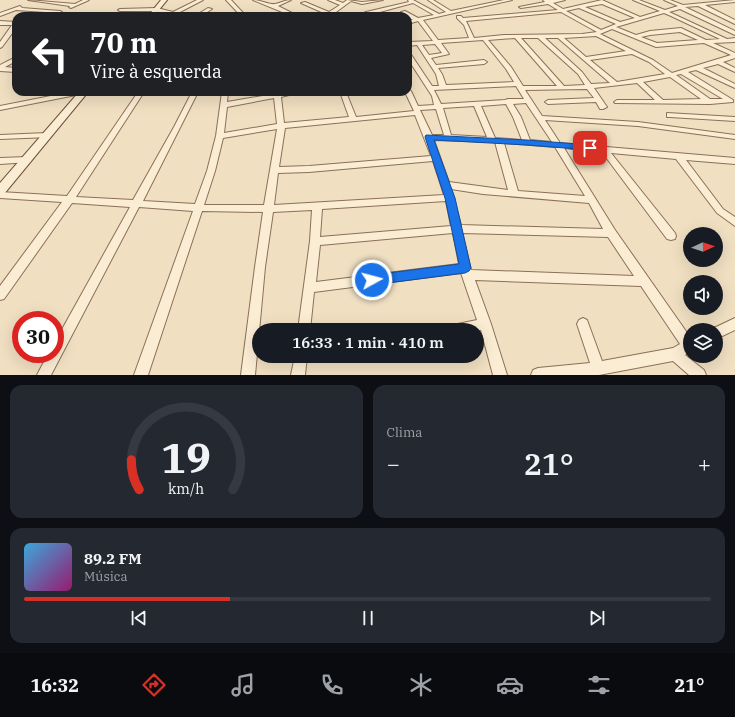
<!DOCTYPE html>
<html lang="pt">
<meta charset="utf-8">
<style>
body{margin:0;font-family:"IBM Plex Serif",serif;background:#242831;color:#f1f3f6;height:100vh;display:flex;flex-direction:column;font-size:15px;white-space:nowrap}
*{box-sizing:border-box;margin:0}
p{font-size:13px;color:#9ea1a6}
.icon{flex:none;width:22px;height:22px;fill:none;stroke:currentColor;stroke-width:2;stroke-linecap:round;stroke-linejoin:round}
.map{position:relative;height:375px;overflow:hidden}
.drawer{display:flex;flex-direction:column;gap:10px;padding:10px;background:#0d0f14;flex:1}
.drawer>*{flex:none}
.hud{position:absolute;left:12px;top:12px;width:400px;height:84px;border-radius:12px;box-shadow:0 4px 16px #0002;background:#202124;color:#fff;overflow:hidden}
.needle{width:26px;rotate:87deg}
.controls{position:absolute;left:683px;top:227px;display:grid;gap:8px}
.controls a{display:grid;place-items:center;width:40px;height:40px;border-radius:50%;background:#171b24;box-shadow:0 4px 16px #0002;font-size:20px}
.speed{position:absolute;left:12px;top:311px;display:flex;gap:8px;font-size:20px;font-weight:700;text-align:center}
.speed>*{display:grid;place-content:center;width:52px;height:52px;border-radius:50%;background:#171b24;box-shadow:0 4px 16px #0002;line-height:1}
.speed .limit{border:6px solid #d22;background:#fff;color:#111}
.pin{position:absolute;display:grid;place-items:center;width:34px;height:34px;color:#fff;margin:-17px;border-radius:8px;box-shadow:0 2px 6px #0006}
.me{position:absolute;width:44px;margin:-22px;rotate:83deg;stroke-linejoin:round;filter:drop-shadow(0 0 3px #0008)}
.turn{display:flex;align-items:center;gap:14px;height:84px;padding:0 12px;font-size:18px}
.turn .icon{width:52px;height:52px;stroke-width:2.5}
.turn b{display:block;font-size:28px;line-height:34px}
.big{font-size:30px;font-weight:600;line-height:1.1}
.drawer .card{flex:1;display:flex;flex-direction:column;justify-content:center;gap:6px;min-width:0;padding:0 14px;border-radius:12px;background:#242831}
.drawer .dial{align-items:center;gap:0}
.dial svg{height:104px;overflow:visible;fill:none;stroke:#363941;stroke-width:7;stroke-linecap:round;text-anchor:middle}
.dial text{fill:#f1f3f6;stroke:none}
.song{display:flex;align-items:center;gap:12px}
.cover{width:48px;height:48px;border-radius:6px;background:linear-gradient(135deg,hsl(200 70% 55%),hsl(320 70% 35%))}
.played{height:4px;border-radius:2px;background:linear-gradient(90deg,#d93025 30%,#363941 30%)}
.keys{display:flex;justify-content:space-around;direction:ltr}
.heat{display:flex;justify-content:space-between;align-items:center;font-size:22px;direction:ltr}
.drawer .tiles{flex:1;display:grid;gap:10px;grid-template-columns:1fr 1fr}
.card:last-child{grid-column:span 2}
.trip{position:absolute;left:252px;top:323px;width:232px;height:40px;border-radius:20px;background:#171b24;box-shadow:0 4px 16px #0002;font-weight:600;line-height:40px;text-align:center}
.dock{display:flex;height:64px;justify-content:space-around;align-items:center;background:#090b0e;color:#9ea1a6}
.dock .icon{width:28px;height:28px}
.dock .current{color:#d93025}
.dock b{font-size:18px;color:#f1f3f6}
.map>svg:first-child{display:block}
</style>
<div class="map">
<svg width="735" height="375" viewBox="0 0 735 375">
<rect width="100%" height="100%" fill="#f0dfc1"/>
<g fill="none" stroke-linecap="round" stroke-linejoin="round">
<g stroke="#8b7057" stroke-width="2">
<g id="street">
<path d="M28 0 75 4 83 0H89L71 8 69 7 70 6Z"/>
<path d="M197 0H203L178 13 188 16H179L154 11H120L118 10 120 9 157 8 173 12Z"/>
<path d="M226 0H231L246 16H241Z"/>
<path d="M253 0C260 0 270 5 275 4 281 3 285 0 291 0L278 6 298 16H292Z"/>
<path d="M328 0H335L343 3 347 0 362 2 383 0 362 4 351 1 332 15 324 16 326 14 301 3 305 2 329 12 340 5Z"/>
<path d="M408 0H413L439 14 446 12 428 0H433L451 11 504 0H512L423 20 438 40 469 38 464 25 457 18V16H461L463 18 558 10 548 4 521 8 519 7 545 2 543 0H565L553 3 563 9 602 0 640 17 660 11 633 0H639L665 10 678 6 664 0H670L683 5 735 0V2L705 5 735 20V24L698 6 685 7 735 31V35L680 9 669 12 727 39 735 38V42L713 43 735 53V58L723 62 735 68V72L718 64 703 68 735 84V88L696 70 688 72 733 100V102L710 104 615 103 614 102 617 100H655L637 83 594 88 607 107 603 109H600L596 102 548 104 545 102 548 100 594 98 587 89 525 90 542 116 638 122 735 135V139L638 126 545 120 560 143 735 158V164L686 160 723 209 735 217V226L717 213 676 159 611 153 675 233 676 236 675 239 671 240 667 239 602 152 564 148 615 230 690 337V351L685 355 704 370 706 375H689L673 361 599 375H531L533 370 538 368 590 363 577 324 579 320 583 318 587 320 602 361 673 348 680 344 641 286 475 280 491 324 507 375H493L481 330H446L448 326 477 320 461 273 314 292 310 330H298L310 241 312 210 273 212 265 267 255 375H241L255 267 263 212 202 211 148 375H134L193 211 139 207 51 375H37L48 354H55V342L130 207 72 203 4 299 0 300V286L62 202 0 198V192L67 196 138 92H144L76 197 133 200 174 127 192 92H198L143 201 195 204 207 171 216 136 222 92H228L227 102 274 94V92H298L297 93 281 97 284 123 349 117 340 92H346L356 117 414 111 405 92H408V89L411 91 418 106 434 105 432 96 408 59V52L410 53 432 86H439L436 74 417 45 408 46V42L433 41 418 21 408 24V20H413L401 12 405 11 418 18 434 15 413 3 365 16H358L366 12 409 2ZM602 4 635 18 620 22 585 7ZM579 8 616 24 601 30 566 11ZM561 12 597 32 582 34 504 35 474 38 466 21ZM664 13 671 16 720 39 706 40 681 28 650 31 636 35 616 27ZM612 29 656 47 704 43 731 55 672 73 653 60 600 34ZM680 32 698 40 657 43 641 37 650 35ZM596 36 626 51 586 57 564 38ZM515 38 557 86H523L511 67 488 40ZM521 38H538L578 74 585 85 564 86ZM545 38H558L610 83 591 84 582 72ZM483 40 506 69 514 82 446 85 442 74 438 68 484 64 487 62 484 60 436 65 431 58 449 54 441 43ZM435 44 442 53 429 55 422 45ZM632 54 649 62 665 74 617 82 590 60ZM681 74 723 99H710L676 75ZM670 77 701 99 663 100 643 82ZM516 86 524 99H508L505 100 441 104 434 90ZM274 98 277 124 224 133 227 107ZM526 103 552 142 530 140 521 117 513 104ZM506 104 513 117 522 140 495 138 481 106ZM474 106 487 137 451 135 443 108ZM436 109 444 135H432L420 110ZM415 115 431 156 309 166 279 167 285 128ZM277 129 264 205H204L215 171 223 138ZM434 140 495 142 508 190 449 182ZM504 143 555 147 585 196 518 191ZM433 161 444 195 274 205 278 173 309 172ZM451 189 483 194 589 203 603 229 461 225ZM446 201 451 226 320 237 322 209ZM453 233 459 264 316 282 320 245ZM462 233 608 237 634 276 471 270Z"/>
<path d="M20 6 22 8 60 11 62 12 60 13 16 10 0 16V13Z"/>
<path d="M208 8 212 9 201 16H195Z"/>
<path d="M0 21 16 22V28L2 47 0 48V42L12 25H0Z"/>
<path d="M16 57V61L5 67 16 68V72L0 71V65Z"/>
<path d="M71 92H84L81 94 0 110V106Z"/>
<path d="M667 113 735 117V121L670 117H667Z"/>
<path d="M47 133 51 135 50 137 0 139V135Z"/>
<path d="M27 157 30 158 31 160 30 162 0 164V158Z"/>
<path d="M735 318V330L716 339V330H711L712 329Z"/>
<path d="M295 356H307L305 375H291Z"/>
</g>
</g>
<g stroke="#6d513a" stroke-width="2">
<g id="secondary">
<path d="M161 0H167L154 16H148Z"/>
<path d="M79 92H88L4 194 0 195V183Z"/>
</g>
</g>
<use href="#street" fill="#fbedd4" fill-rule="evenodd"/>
<use href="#secondary" fill="#fbedd4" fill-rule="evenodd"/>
</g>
<path fill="#1a73e8" stroke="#114b97" d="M426 135 527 140 590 145 594 148 590 150 527 145 434 140 455 198 471 268 469 271 465 273 372 285 368 283 366 280 368 277 372 275 459 264 445 198 425 137Z"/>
</svg>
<div class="controls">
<a><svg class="needle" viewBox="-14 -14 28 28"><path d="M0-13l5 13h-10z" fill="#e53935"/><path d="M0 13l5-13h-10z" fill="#9ea1a6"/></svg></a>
<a><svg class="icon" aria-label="sound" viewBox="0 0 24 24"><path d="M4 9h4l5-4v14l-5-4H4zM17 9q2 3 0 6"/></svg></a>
<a><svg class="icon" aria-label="layers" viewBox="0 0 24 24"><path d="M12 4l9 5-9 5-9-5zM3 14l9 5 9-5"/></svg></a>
</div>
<div class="speed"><div class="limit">30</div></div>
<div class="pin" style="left:590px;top:148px;background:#d93025"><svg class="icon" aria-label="arrive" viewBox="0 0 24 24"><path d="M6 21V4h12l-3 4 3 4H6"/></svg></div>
<svg class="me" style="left:372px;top:280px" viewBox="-20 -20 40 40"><circle r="17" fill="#1a73e8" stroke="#fff" stroke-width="3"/><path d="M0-11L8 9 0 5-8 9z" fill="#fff"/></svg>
<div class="trip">16:33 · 1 min · 410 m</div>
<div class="hud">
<div class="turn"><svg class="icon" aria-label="left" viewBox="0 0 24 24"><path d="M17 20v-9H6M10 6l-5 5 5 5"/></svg><div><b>70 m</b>Vire à esquerda</div></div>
</div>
</div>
<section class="drawer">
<div class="tiles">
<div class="card dial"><svg viewBox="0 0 100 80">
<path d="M14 69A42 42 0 1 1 86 69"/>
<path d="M14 69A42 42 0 0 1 8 46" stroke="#d93025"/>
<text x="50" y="56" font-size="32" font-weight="700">19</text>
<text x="50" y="72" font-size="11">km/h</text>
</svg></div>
<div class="card"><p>Clima</p>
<div class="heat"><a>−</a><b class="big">21°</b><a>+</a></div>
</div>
<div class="card">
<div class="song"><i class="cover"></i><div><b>89.2 FM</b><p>Música</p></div></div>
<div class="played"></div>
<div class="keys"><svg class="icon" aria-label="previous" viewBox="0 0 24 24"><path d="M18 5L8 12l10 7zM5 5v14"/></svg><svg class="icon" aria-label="pause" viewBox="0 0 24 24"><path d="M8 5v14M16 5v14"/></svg><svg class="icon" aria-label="next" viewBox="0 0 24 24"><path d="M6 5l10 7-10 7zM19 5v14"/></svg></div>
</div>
</div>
</section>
<nav class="dock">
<b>16:32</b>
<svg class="icon current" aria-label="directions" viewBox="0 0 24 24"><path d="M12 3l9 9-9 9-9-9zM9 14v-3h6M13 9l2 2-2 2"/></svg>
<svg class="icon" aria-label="music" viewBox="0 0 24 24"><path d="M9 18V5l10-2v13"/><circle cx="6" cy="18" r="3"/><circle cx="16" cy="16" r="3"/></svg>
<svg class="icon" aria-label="phone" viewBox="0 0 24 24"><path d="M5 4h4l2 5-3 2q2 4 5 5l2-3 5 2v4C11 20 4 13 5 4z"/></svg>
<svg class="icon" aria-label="climate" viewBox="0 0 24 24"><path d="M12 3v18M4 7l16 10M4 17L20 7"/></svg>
<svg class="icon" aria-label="car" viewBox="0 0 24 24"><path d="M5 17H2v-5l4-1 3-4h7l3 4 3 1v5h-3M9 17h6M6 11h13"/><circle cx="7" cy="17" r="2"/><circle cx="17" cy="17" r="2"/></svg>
<svg class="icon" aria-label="filters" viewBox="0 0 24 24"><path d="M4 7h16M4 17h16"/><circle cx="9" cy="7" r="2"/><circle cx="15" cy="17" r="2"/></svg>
<b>21°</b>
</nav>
